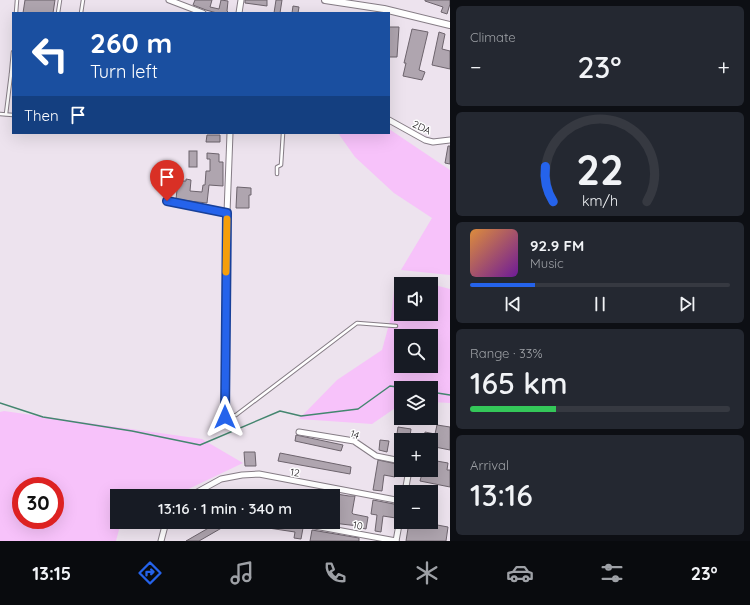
<!DOCTYPE html>
<meta charset="utf-8">
<style>
body{margin:0;font-family:Quicksand,sans-serif;background:#242831;color:#f1f3f6;height:100vh;display:flex;flex-direction:column;font-size:15px;white-space:nowrap}
*{box-sizing:border-box;margin:0}
p{font-size:13px;color:#9ea1a6}
.icon{flex:none;width:22px;height:22px;fill:none;stroke:currentColor;stroke-width:2;stroke-linecap:round;stroke-linejoin:round}
.map{position:relative;flex:1;overflow:hidden}
.details{display:flex;flex-direction:column;gap:6px;padding:6px;background:#0d0f14;width:300px}
.details>*{flex:none}
.top-card{position:absolute;left:12px;top:12px;width:378px;height:122px;border-radius:0px;box-shadow:0 4px 16px #0002;background:#1a4fa0;color:#fff;overflow:hidden}
.controls{position:absolute;left:394px;top:277px;display:grid;gap:8px}
.controls a{display:grid;place-items:center;width:44px;height:44px;border-radius:0px;background:#171b24;box-shadow:0 4px 16px #0002;font-size:20px}
.speed{position:absolute;left:12px;top:477px;display:flex;gap:8px;font-size:20px;font-weight:700;text-align:center}
.speed>*{display:grid;place-content:center;width:52px;height:52px;border-radius:50%;background:#171b24;box-shadow:0 4px 16px #0002;line-height:1}
.speed .limit{border:6px solid #d22;background:#fff;color:#111}
.pin{position:absolute;display:grid;place-items:center;width:34px;height:34px;color:#fff;margin:-41px -17px;border-radius:50% 50% 50% 0;rotate:-45deg;box-shadow:0 0 4px #0007}
.pin .icon{rotate:45deg}
.me{position:absolute;width:44px;margin:-22px;rotate:0deg;stroke-linejoin:round;filter:drop-shadow(0 0 3px #0008)}
.turn{display:flex;align-items:center;gap:14px;height:84px;padding:0 12px;font-size:18px}
.turn .icon{width:52px;height:52px;stroke-width:2.5}
.turn b{display:block;font-size:28px;line-height:34px}
.then{display:flex;align-items:center;height:38px;padding:0 12px;background:#0003;gap:8px;font-size:15px}
.big{font-size:30px;font-weight:600;line-height:1.1}
.details .card{flex:1;display:flex;flex-direction:column;justify-content:center;gap:6px;min-width:0;padding:0 14px;border-radius:6px;background:#242831}
.details .dial{align-items:center;gap:0}
.dial svg{height:104px;overflow:visible;fill:none;stroke:#363941;stroke-width:7;stroke-linecap:round;text-anchor:middle}
.dial text{fill:#f1f3f6;stroke:none}
.song{display:flex;align-items:center;gap:12px}
.cover{width:48px;height:48px;border-radius:6px;background:linear-gradient(135deg,hsl(30 70% 55%),hsl(280 70% 35%))}
.played{height:4px;border-radius:2px;background:linear-gradient(90deg,#2563eb 25%,#363941 25%)}
.keys{display:flex;justify-content:space-around;direction:ltr}
.heat{display:flex;justify-content:space-between;align-items:center;font-size:22px;direction:ltr}
.charge{height:6px;border-radius:3px;background:linear-gradient(90deg,#34c759 33%,#363941 0)}
.trip{position:absolute;left:110px;top:489px;width:230px;height:40px;border-radius:0px;background:#171b24;box-shadow:0 4px 16px #0002;font-weight:600;line-height:40px;text-align:center}
.dock{display:flex;height:64px;justify-content:space-around;align-items:center;background:#090b0e;color:#9ea1a6}
.dock .icon{width:28px;height:28px}
.dock .current{color:#2563eb}
.dock b{font-size:18px;color:#f1f3f6}
main{display:flex;flex:1;min-height:0}
.map>svg:first-child{display:block}
</style>
<main>
<div class="map">
<svg width="450" height="541" viewBox="0 0 450 541">
<rect width="100%" height="100%" fill="#ede3ee"/>
<g fill="#f7c2fa" fill-rule="evenodd">
<path d="M389 129 450 170V275L401 270 432 218 394 193 355 157 338 133H389Z"/>
<path d="M395 282H421L429 284H401V314H431V284L450 289V403L431 402V388H401V404L372 424 299 419 337 380 382 350 391 317ZM401 336H431V366H401Z"/>
<path d="M4 411 202 439 243 463 178 494 166 496H117V522H121L116 541H0V412ZM21 486H55V520H21Z"/>
</g>
<g fill="none" stroke-linecap="round" stroke-linejoin="round">
<g stroke="#44866f" stroke-width="1.5">
<path d="M431 392 450 395"/>
<path d="M0 403 43 417 132 431 200 445 280 411 301 416 358 409 390 386 404 388"/>
</g>
</g>
<g fill="#afa5af" stroke="#6d646d">
<path d="M25 0H55L53 13H23Z"/>
<path d="M195 0H212L210 7 219 9 221 0 228 1 227 11 228 12 227 13H217L206 10 193 5Z"/>
<path d="M245 0H267V6L245 3Z"/>
<path d="M276 0H282L280 13H274Z"/>
<path d="M425 0H450V4L447 14 441 12 443 7 425 1Z"/>
<path d="M293 6 299 7 298 13H292Z"/>
<path d="M389 27H399L397 57H389Z"/>
<path d="M412 29 428 32 419 70 425 72 422 80 403 76 406 63H404Z"/>
<path d="M439 32 445 34 442 49 450 51V69L432 65Z"/>
<path d="M207 135H220V142H206Z"/>
<path d="M448 146H450V164L445 163Z"/>
<rect x="189" y="151" width="8" height="16"/>
<path d="M207 153 219 154V162H223V186L209 185 207 203 189 201 176 199 178 181H186V179L191 180 190 191 202 192 203 185H205L206 171H210V159H207Z"/>
<path d="M237 187 251 188V195H249V208H236Z"/>
<path d="M437 425 450 427V450L435 447 433 457H431V440H424L425 432 435 434Z"/>
<path d="M398 427 411 429 410 436 397 434Z"/>
<path d="M296 435 343 445 341 451 295 441Z"/>
<path d="M380 440 389 441 387 452 379 450Z"/>
<path d="M397 442 401 443V451H396Z"/>
<path d="M244 452H255L256 466H245Z"/>
<path d="M280 453 351 467 350 474 278 461Z"/>
<path d="M378 460 397 464 395 477 384 475 382 491 373 490Z"/>
<path d="M431 460 448 463 447 470H450V487L420 481 423 470H431Z"/>
<path d="M224 490 227 496H214Z"/>
<path d="M324 492 349 496H355L352 513 353 514 368 517 366 529 357 527 358 526 333 523V496H323Z"/>
<path d="M373 500 399 505 396 518 383 516 381 532 375 531 377 515 371 514Z"/>
<path d="M219 522H232L199 541H186Z"/>
<path d="M256 522H268L303 528 301 539 294 538 295 532 255 526Z"/>
<path d="M409 522H421L448 527 446 541H406Z"/>
<path d="M312 530 359 538V541H310Z"/>
</g>
<g fill="none" stroke-linecap="round" stroke-linejoin="round">
<g stroke="#867d86" stroke-width="4.5">
<g id="service">
<path d="M16 13 17 0"/>
<path d="M58 13 60 0"/>
<path d="M81 13 83 0"/>
<path d="M13 52 11 74H13"/>
<path d="M0 114 13 115"/>
<path d="M6 114 11 74"/>
<path d="M277 174V167L281 165 283 133"/>
<path d="M226 417 236 415 357 323 396 326"/>
</g>
</g>
<g stroke="#867d86" stroke-width="7">
<g id="minor">
<path d="M169 0 203 13"/>
<path d="M239 13 241 0"/>
<path d="M389 120 425 140 433 142 450 140"/>
<path d="M167 201 227 213"/>
<path d="M225 417 227 213 230 133"/>
<path d="M299 432 354 441 376 456 401 461"/>
<path d="M405 492 409 470"/>
<path d="M190 496 221 479 242 475 259 474 401 501"/>
<path d="M293 522 396 541"/>
<path d="M161 541 166 522"/>
<path d="M396 541 401 514"/>
</g>
</g>
<g stroke="#867d86" stroke-width="8">
<path id="tertiary" d="M325 0 384 9 450 25"/>
</g>
<use href="#service" stroke="#fff" stroke-width="2.5"/>
<use href="#minor" stroke="#fff" stroke-width="5"/>
<use href="#tertiary" stroke="#fff" stroke-width="6"/>
</g>
<g fill="none" stroke-linecap="round" stroke-linejoin="round">
<g stroke="#184099" stroke-width="10">
<path id="route" d="M167 201 227 213 225 417"/>
</g>
<use href="#route" stroke="#2563eb" stroke-width="7"/>
<path stroke="#f59e0b" stroke-width="7" d="M226 272 227 219"/>
</g>
<g text-anchor="middle" stroke-width="3" stroke-linejoin="round" paint-order="stroke">
<g font-size="10" fill="#1a161a" stroke="#fff">
<text transform="translate(422 127) rotate(25)" y="4">2DA</text>
<text transform="translate(355 434) rotate(20)" y="4">14</text>
<text transform="translate(295 472) rotate(10)" y="4">12</text>
<text transform="translate(358 525) rotate(10)" y="4">10</text>
</g>
</g>
</svg>
<div class="controls">
<a><svg class="icon" aria-label="sound" viewBox="0 0 24 24"><path d="M4 9h4l5-4v14l-5-4H4zM17 9q2 3 0 6"/></svg></a>
<a><svg class="icon" aria-label="search" viewBox="0 0 24 24"><circle cx="10" cy="10" r="6"/><path d="M15 15l6 6"/></svg></a>
<a><svg class="icon" aria-label="layers" viewBox="0 0 24 24"><path d="M12 4l9 5-9 5-9-5zM3 14l9 5 9-5"/></svg></a>
<a>+</a>
<a>−</a>
</div>
<div class="speed"><div class="limit">30</div></div>
<div class="pin" style="left:167px;top:201px;background:#d93025"><svg class="icon" aria-label="arrive" viewBox="0 0 24 24"><path d="M6 21V4h12l-3 4 3 4H6"/></svg></div>
<svg class="me" style="left:225px;top:417px" viewBox="-20 -20 40 40"><path d="M0-17L14 15 0 8-14 15z" fill="#2563eb" stroke="#fff" stroke-width="4"/></svg>
<div class="trip">13:16 · 1 min · 340 m</div>
<div class="top-card">
<div class="turn"><svg class="icon" aria-label="left" viewBox="0 0 24 24"><path d="M17 20v-9H6M10 6l-5 5 5 5"/></svg><div><b>260 m</b>Turn left</div></div>
<div class="then">Then<svg class="icon" aria-label="arrive" viewBox="0 0 24 24"><path d="M6 21V4h12l-3 4 3 4H6"/></svg></div>
</div>
</div>
<section class="details">
<div class="card"><p>Climate</p>
<div class="heat"><a>−</a><b class="big">23°</b><a>+</a></div>
</div>
<div class="card dial"><svg viewBox="0 0 100 80">
<path d="M14 69A42 42 0 1 1 86 69"/>
<path d="M14 69A42 42 0 0 1 8 42" stroke="#2563eb"/>
<text x="50" y="56" font-size="32" font-weight="700">22</text>
<text x="50" y="72" font-size="11">km/h</text>
</svg></div>
<div class="card">
<div class="song"><i class="cover"></i><div><b>92.9 FM</b><p>Music</p></div></div>
<div class="played"></div>
<div class="keys"><svg class="icon" aria-label="previous" viewBox="0 0 24 24"><path d="M18 5L8 12l10 7zM5 5v14"/></svg><svg class="icon" aria-label="pause" viewBox="0 0 24 24"><path d="M8 5v14M16 5v14"/></svg><svg class="icon" aria-label="next" viewBox="0 0 24 24"><path d="M6 5l10 7-10 7zM19 5v14"/></svg></div>
</div>
<div class="card"><p>Range · 33%</p><b class="big">165 km</b><div class="charge"></div></div>
<div class="card"><p>Arrival</p><b class="big">13:16</b></div>
</section>
</main>
<nav class="dock">
<b>13:15</b>
<svg class="icon current" aria-label="directions" viewBox="0 0 24 24"><path d="M12 3l9 9-9 9-9-9zM9 14v-3h6M13 9l2 2-2 2"/></svg>
<svg class="icon" aria-label="music" viewBox="0 0 24 24"><path d="M9 18V5l10-2v13"/><circle cx="6" cy="18" r="3"/><circle cx="16" cy="16" r="3"/></svg>
<svg class="icon" aria-label="phone" viewBox="0 0 24 24"><path d="M5 4h4l2 5-3 2q2 4 5 5l2-3 5 2v4C11 20 4 13 5 4z"/></svg>
<svg class="icon" aria-label="climate" viewBox="0 0 24 24"><path d="M12 3v18M4 7l16 10M4 17L20 7"/></svg>
<svg class="icon" aria-label="car" viewBox="0 0 24 24"><path d="M5 17H2v-5l4-1 3-4h7l3 4 3 1v5h-3M9 17h6M6 11h13"/><circle cx="7" cy="17" r="2"/><circle cx="17" cy="17" r="2"/></svg>
<svg class="icon" aria-label="filters" viewBox="0 0 24 24"><path d="M4 7h16M4 17h16"/><circle cx="9" cy="7" r="2"/><circle cx="15" cy="17" r="2"/></svg>
<b>23°</b>
</nav>
